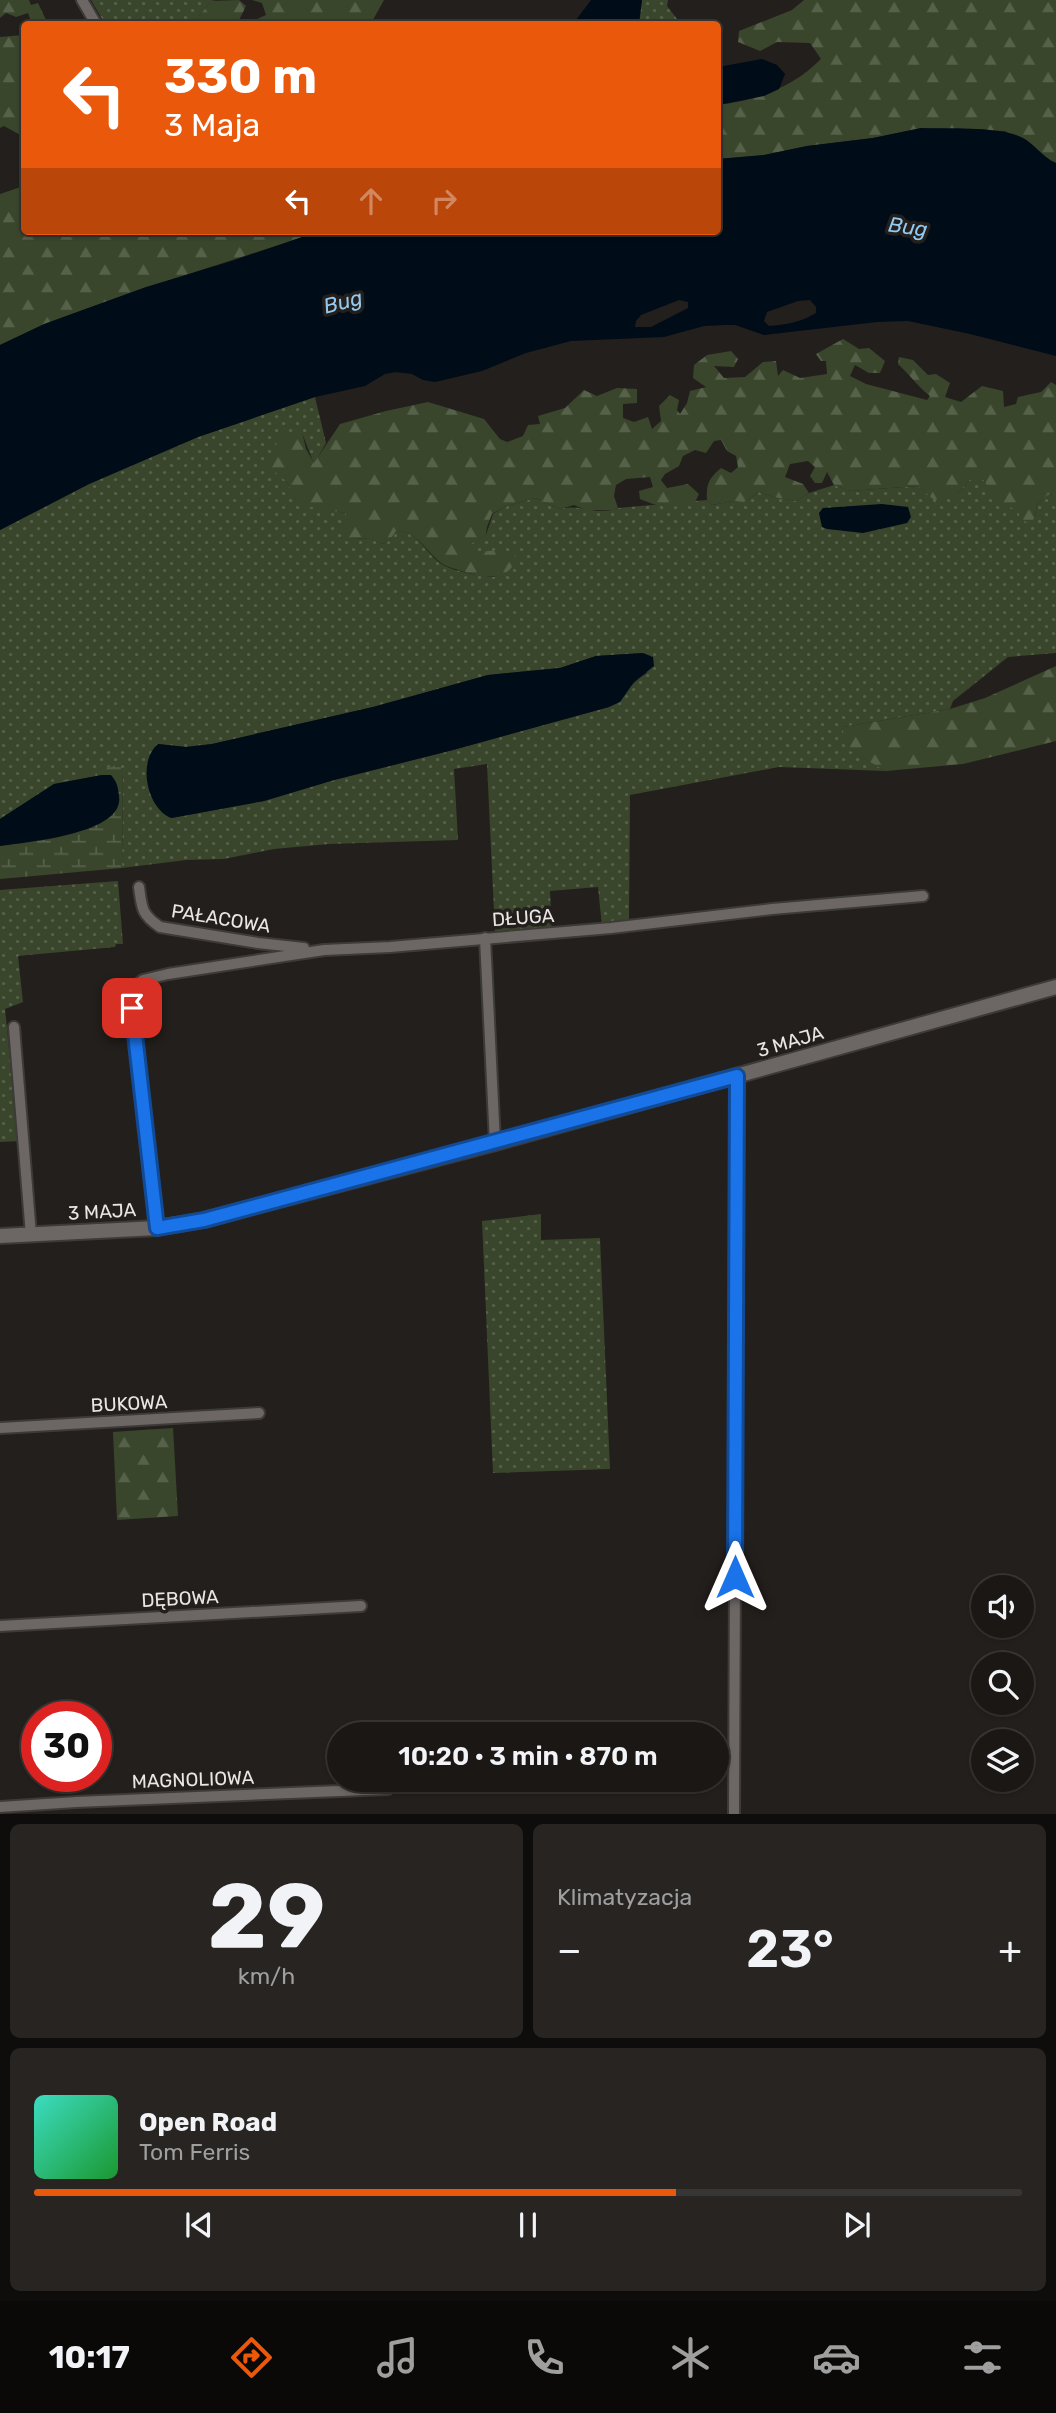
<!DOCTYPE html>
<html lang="pl">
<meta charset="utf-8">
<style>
body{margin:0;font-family:Rubik,sans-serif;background:#272422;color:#f1f3f6;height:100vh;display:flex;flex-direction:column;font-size:26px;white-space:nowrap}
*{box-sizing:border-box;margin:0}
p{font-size:23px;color:#9f9fa0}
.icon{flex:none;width:38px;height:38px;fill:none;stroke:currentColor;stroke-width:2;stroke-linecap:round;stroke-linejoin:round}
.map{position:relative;height:1814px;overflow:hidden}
.side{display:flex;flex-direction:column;gap:10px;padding:10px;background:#0e0d0c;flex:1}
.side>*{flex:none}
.top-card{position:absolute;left:21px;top:21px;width:700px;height:214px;border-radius:7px;box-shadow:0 2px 5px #0004,0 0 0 2px #383634;background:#ea580c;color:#fff;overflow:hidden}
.tools{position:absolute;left:971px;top:1575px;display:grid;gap:14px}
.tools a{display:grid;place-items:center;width:63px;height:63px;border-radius:50%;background:#1a1715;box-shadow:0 2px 5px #0004,0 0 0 2px #383634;font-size:35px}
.speed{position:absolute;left:21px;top:1701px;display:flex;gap:14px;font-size:35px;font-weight:700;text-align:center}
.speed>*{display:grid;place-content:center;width:91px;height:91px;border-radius:50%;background:#1a1715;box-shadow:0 2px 5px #0004,0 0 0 2px #383634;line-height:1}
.speed .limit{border:10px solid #d22;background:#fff;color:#111}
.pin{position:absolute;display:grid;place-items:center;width:60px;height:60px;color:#fff;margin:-30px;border-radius:14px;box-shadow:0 4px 10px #0006}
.me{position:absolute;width:77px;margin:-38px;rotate:0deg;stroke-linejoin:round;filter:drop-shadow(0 0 5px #0008)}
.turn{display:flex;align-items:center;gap:24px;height:147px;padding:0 28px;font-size:32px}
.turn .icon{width:91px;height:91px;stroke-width:2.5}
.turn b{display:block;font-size:49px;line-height:60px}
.lanes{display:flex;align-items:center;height:66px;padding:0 28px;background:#0003;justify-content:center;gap:35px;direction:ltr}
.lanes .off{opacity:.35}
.big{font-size:52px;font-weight:600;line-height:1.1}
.side .widget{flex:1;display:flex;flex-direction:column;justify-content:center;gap:10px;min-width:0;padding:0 24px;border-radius:10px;background:#272422}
.side .dial{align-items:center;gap:0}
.dial b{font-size:91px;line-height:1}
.song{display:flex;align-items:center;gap:21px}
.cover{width:84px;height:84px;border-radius:10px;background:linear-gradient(135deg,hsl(170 70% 55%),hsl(130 70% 35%))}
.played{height:7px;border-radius:4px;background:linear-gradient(90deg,#ea580c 65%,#383634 65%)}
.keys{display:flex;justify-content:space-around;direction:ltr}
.heat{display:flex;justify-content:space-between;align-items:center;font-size:38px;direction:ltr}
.side .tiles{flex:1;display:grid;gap:10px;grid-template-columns:1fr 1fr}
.widget:last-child{grid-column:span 2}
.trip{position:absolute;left:327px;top:1722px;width:402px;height:70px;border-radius:35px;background:#1a1715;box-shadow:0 2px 5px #0004,0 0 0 2px #383634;font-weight:600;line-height:70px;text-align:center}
.menu{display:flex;height:112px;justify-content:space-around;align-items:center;background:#0a0908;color:#9f9fa0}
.menu .icon{width:49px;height:49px}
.menu .on{color:#ea580c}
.menu b{font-size:32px;color:#f1f3f6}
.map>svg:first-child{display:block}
</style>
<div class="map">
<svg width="1056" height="1815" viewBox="0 0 1056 1815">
<defs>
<pattern id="grass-dots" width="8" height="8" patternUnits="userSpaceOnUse" patternTransform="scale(1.75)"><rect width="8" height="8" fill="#39462c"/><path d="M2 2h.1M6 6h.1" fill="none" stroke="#56614a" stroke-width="1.8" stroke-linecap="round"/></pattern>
<pattern id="forest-firs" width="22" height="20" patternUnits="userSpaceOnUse" patternTransform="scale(1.75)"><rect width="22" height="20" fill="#39462c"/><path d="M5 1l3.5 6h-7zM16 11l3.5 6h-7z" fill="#56614a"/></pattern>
<pattern id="wetland-marsh" width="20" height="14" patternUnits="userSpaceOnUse" patternTransform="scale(1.75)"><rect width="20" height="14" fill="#39462c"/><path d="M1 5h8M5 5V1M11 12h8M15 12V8" fill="none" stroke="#56614a"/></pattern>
</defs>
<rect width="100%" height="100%" fill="#231f1c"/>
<g fill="url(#grass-dots)" fill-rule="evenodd">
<path d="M91 0H216L211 1 193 24H105Z"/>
<path d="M642 0H668L667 6 681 24H646L639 22Z"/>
<path d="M315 397 326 443 314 464 302 433 287 482 300 504 346 513 348 538 372 539 383 544 390 540 396 531C417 530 425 552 440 563 453 572 480 576 495 577L470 544 486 535 493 514 504 507 535 498 560 509C582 503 596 517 618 508L707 500 712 505 733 501 744 502 759 492 773 497 796 501 809 493 834 485 850 491 918 486 956 495 969 480H984L987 486 1019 511V519L1035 516 1037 505 1048 495 1056 494V653L1008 657 953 701 950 709 843 727 846 748 886 771 779 767 630 795 629 921 602 926 598 887 550 891 552 931 495 933 487 764 454 769 458 840 329 844 274 849 224 859 186 860 122 868 123 769 54 784 0 819V530L89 484 198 437ZM643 653 647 673C632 682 623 696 609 707L453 750 334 780 264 801 172 818 158 744 186 747 212 744 373 707 488 675 560 668 596 656Z"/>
<path d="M118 881 123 944H116L115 947 18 956 23 1002 5 1009C10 1053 12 1098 20 1141L0 1142V890Z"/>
<path d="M541 1214V1240L600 1238 610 1469 493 1473 482 1221Z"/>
</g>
<g fill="url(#forest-firs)">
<path d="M0 0H29L31 5 38 3 48 24H32L28 13 16 17 6 13 0 18Z"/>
<path d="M239 0 246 6 239 20 241 24H193L211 1Z"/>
<path d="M252 0H384L374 18 367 24H246L266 15 262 3Z"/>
<path d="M804 0H1056V163L1048 160 1034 147 1005 131 922 128 873 138 807 146 764 155 718 159V105C758 100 792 88 821 59L810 43 777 42 760 51 738 42 739 31 792 10Z"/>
<path d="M24 35V137L4 126 0 128V37Z"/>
<path d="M24 186V231H95L105 234 108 231H320C213 268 103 297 0 345V194Z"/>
<path d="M843 339 859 349 869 348 885 361 880 373H869L855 365 850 376 866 384 927 400 930 396C918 387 910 375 898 364L899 357 913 360 928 375 936 374 950 383 945 397 961 402 982 386 1003 391 1004 407 1016 404 1018 397 1041 392 1051 382 1056 385V494L1048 495 1037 505 1035 516 1031 524 1019 519V511L988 498 987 486 984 480H969L956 495 934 500 918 486 850 491 834 485 827 472 822 483H815L810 476 815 467 808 461 790 464 785 477 803 484 809 493 796 501 773 497 759 492 744 502 733 501 712 505 707 500C706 484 709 478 721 468L731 473 738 467 736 456 727 451 721 440 714 441 706 453 695 450 683 456 679 466 665 474 661 480 667 488 688 484 699 494 695 502C674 509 661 508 640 499L639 491 653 487 650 477 626 479 616 485 614 496 618 508C606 513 600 508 588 511L574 505 560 509 535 498 504 507 492 514 487 527 486 535 471 544 477 552 503 550 516 556C511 584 481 577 461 571 454 568 445 567 440 562 426 551 416 530 396 531L390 540 383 544 372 539 348 538 343 527 346 513 300 505 287 482 264 463 283 434 302 432 306 449 314 463 340 424 386 411 428 402 484 419 500 439 507 442 523 436 528 425 540 424 538 416 565 408 584 390 597 396 617 388 637 389V403L623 404V418L634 422 648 417 652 429 661 421 659 406 670 395 679 400 677 410 680 414 687 403 690 391 706 387 693 378 694 365 707 355 731 351 738 359 734 367 714 366 724 378 745 377 763 362 776 361 778 376 783 370 800 378 827 374 826 361H821L816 354Z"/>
<path d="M1056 666V741L963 764 886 771 845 748 843 727 950 709 985 698Z"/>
<path d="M173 1428 178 1516 117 1520 113 1432Z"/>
</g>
<path fill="url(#wetland-marsh)" d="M118 765 123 769 122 868 0 879V846L61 836 102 775 54 784 90 771Z"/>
<g fill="#000c18" fill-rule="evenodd">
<path d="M591 0H642L639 24H573Z"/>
<path d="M762 59 777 65 785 74 779 89 764 96 718 105V67Z"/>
<path d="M921 128C949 129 997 126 1021 137 1034 143 1042 157 1056 163V356L970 334 908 321 877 322 764 335 735 325H724L704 326 664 337 571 341 526 353 482 371 435 382 423 380 412 374 396 372 385 374 365 386 315 397 198 437 89 484 0 530V345L44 324 146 287 232 261 320 231H718V159L764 155 807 146 873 138ZM679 300 688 302V308L651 327H635L636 321 641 315ZM810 300 816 307V313C802 322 785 325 769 326L764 321 767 312 798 301Z"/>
<path d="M882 504 908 507 911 517 907 523 863 533 827 529 822 527 819 513 823 508Z"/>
<path d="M643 653 653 657 654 666 634 682 620 702 609 707 453 750 334 780 264 801 171 818C147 808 137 762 158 744L186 747 212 744 373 707 488 675 560 668 596 656Z"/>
<path d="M102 775H111C117 782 118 787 119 796 125 834 27 842 0 846V819L54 784Z"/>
</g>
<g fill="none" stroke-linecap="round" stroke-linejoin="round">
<g stroke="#3d3a38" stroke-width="14">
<g id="minor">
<path d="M82 0 96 24"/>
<path d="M139 887C142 908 141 914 160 927L258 943 304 948"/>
<path d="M485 938 495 1143"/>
<path d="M14 1027 31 1235"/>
<path d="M157 1228 131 990 143 980 168 974 324 950 390 947 611 928 772 909 923 896"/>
<path d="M0 1428 259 1413"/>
<path d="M0 1626 361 1606"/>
<path d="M0 1807 76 1802 388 1789"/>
<path d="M734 1815 737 1076"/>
</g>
</g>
<g stroke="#3d3a38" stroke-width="18">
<path id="tertiary" d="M0 1236 157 1228 204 1220 495 1143 1056 987"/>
</g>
<use href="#minor" stroke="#6c6764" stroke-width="10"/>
<use href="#tertiary" stroke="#6c6764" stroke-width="14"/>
</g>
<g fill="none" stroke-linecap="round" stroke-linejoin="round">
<g stroke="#114b97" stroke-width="18">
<path id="route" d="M132 1008 157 1228 204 1220 737 1076 735 1577"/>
</g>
<use href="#route" stroke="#1a73e8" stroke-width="12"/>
</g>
<g text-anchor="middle" stroke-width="7" stroke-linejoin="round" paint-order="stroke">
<g font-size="19" fill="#e9e6e4" stroke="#231f1c">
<text transform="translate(523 917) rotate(-4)" y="7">DŁUGA</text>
<text transform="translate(221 918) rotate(9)" y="7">PAŁACOWA</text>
<text transform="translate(790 1041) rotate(-16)" y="7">3 MAJA</text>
<text transform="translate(102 1211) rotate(-3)" y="7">3 MAJA</text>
<text transform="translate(129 1403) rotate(-3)" y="7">BUKOWA</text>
<text transform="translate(180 1598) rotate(-3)" y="7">DĘBOWA</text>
<text transform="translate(193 1779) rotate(-2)" y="7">MAGNOLIOWA</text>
</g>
<g font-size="21" font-style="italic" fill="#94caf0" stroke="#231f1c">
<text transform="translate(908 227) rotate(8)" y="7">Bug</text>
<text transform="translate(343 302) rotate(-15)" y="7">Bug</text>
</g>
</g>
</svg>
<div class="tools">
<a><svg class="icon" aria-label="sound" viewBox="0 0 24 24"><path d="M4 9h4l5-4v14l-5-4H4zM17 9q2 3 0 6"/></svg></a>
<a><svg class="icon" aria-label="search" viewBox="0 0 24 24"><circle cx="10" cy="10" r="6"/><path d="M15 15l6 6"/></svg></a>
<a><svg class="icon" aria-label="layers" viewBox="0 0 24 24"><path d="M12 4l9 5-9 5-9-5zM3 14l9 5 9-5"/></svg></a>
</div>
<div class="speed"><div class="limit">30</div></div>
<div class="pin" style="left:132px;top:1008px;background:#d93025"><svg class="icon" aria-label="arrive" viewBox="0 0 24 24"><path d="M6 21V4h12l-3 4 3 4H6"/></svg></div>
<svg class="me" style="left:735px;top:1577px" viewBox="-20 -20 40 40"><path d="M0-17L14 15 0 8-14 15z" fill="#1a73e8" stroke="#fff" stroke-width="4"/></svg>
<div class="trip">10:20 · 3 min · 870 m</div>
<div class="top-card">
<div class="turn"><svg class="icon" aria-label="left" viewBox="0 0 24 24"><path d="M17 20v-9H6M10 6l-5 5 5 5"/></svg><div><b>330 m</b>3 Maja</div></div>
<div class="lanes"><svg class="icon" aria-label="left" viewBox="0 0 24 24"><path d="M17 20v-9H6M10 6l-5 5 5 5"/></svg><svg class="icon off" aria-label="ahead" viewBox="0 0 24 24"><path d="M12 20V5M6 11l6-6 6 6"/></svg><svg class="icon off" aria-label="right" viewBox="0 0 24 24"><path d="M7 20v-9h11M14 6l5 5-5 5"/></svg></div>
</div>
</div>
<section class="side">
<div class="tiles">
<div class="widget dial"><b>29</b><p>km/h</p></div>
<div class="widget"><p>Klimatyzacja</p>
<div class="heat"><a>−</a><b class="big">23°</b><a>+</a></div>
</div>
<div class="widget">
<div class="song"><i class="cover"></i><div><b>Open Road</b><p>Tom Ferris</p></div></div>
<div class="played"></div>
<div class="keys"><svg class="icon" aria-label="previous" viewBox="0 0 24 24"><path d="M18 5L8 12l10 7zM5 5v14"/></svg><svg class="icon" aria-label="pause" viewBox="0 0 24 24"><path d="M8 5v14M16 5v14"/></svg><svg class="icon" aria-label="next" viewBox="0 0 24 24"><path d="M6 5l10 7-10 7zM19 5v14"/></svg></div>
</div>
</div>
</section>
<nav class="menu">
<b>10:17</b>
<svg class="icon on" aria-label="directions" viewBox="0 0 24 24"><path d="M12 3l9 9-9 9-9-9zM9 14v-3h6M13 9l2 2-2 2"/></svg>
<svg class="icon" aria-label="music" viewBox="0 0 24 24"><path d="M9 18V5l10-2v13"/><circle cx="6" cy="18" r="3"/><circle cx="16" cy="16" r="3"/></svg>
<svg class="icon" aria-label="phone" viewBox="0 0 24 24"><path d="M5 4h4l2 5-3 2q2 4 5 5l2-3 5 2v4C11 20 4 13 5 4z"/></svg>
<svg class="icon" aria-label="climate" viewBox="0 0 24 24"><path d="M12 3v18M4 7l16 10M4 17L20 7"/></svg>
<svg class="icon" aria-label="car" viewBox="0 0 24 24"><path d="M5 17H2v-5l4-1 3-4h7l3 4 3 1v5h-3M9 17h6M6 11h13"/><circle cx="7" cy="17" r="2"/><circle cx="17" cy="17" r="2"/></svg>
<svg class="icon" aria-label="filters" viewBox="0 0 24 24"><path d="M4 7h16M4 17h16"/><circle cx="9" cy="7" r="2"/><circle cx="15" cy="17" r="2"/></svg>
</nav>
